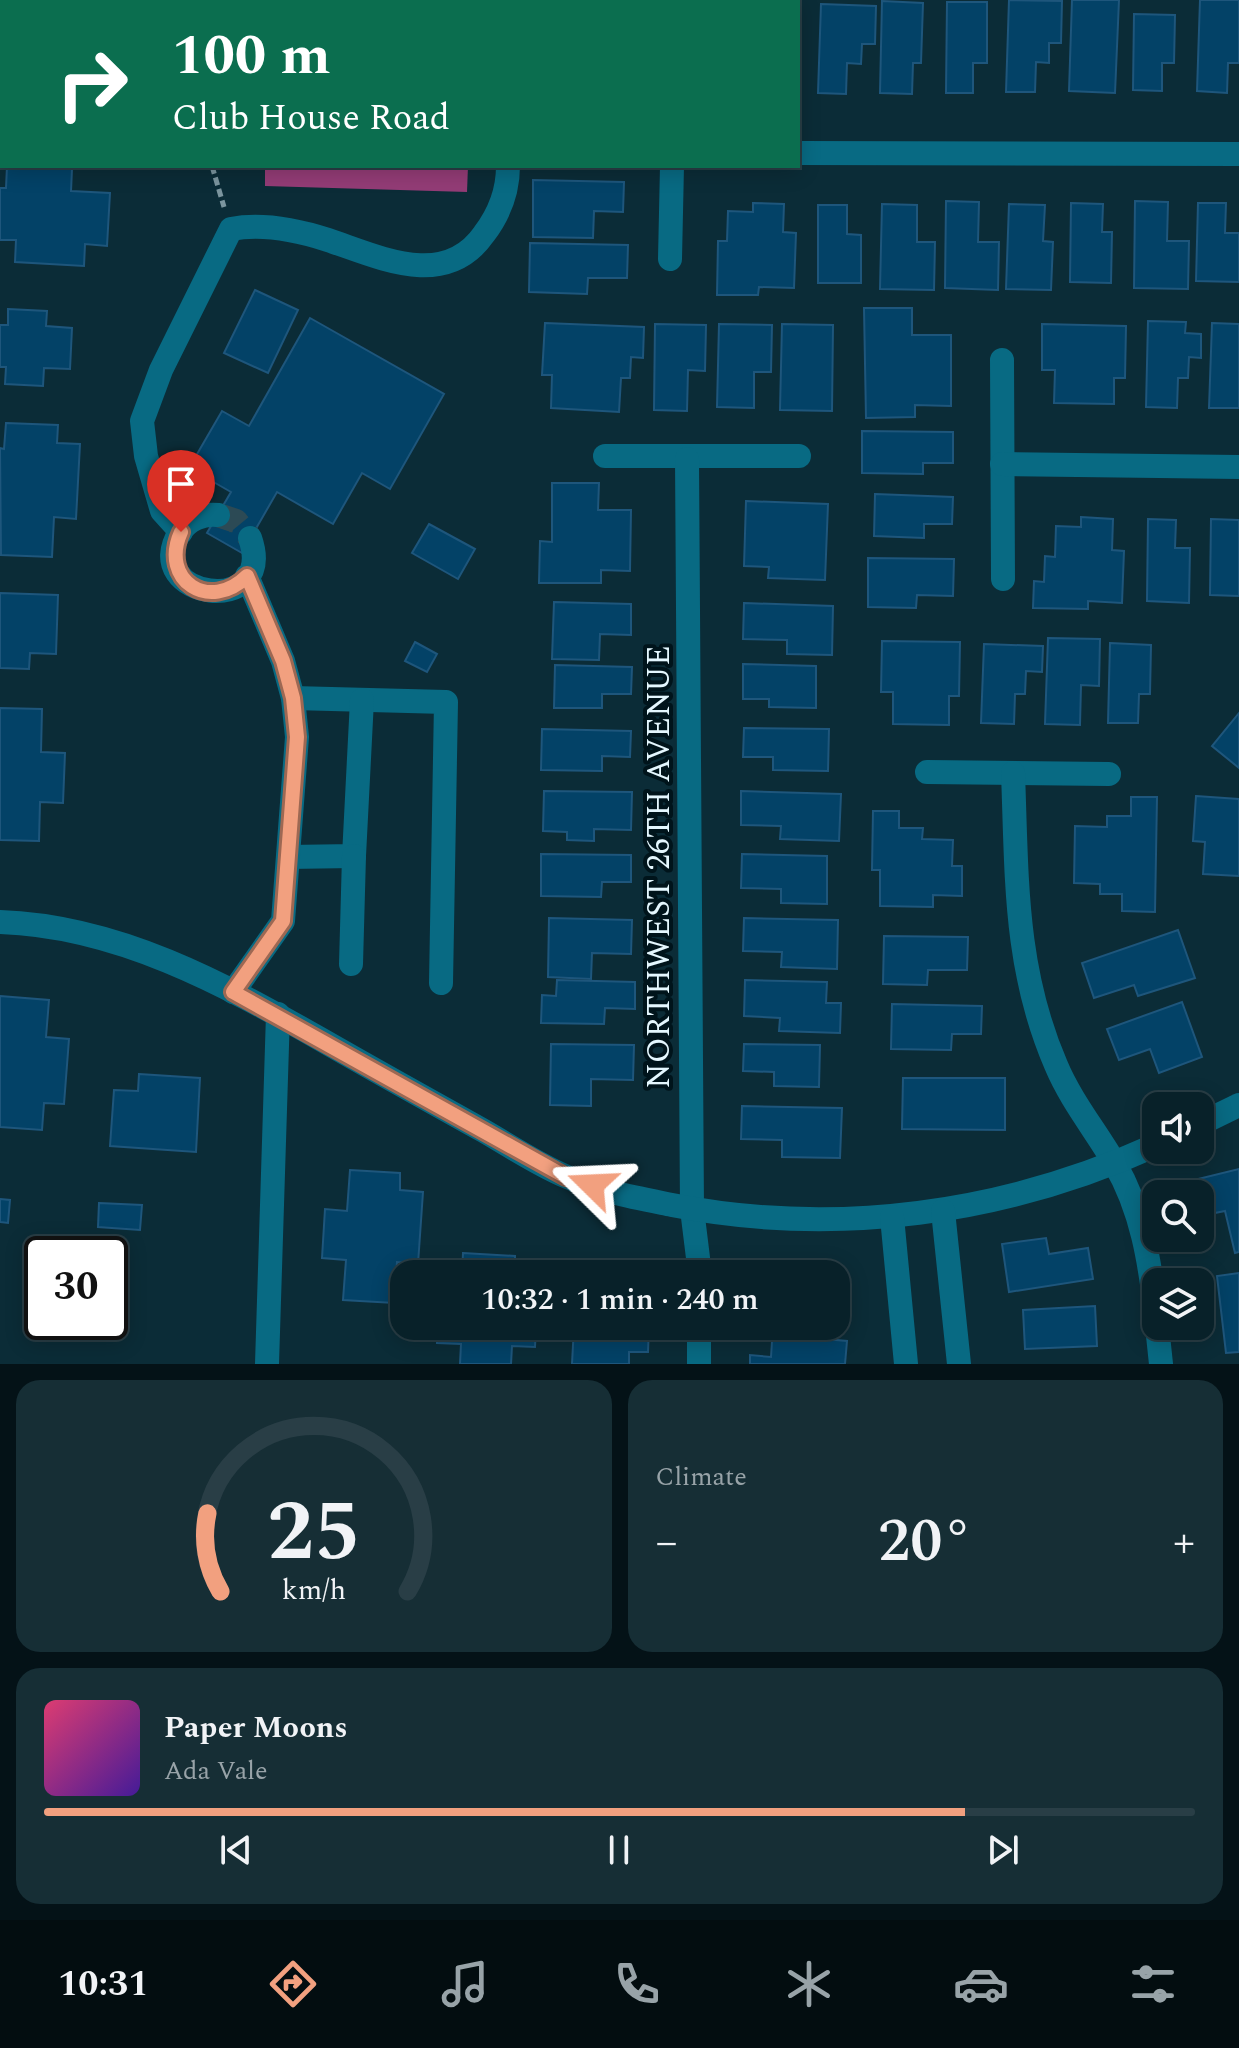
<!DOCTYPE html>
<meta charset="utf-8">
<style>
body{margin:0;font-family:Spectral,serif;background:#162e35;color:#f1f3f6;height:100vh;display:flex;flex-direction:column;font-size:30px;white-space:nowrap}
*{box-sizing:border-box;margin:0}
p{font-size:26px;color:#98a3a8}
.icon{flex:none;width:44px;height:44px;fill:none;stroke:currentColor;stroke-width:2;stroke-linecap:round;stroke-linejoin:round}
.map{position:relative;height:1364px;overflow:hidden}
.side{display:flex;flex-direction:column;gap:16px;padding:16px;background:#041217;flex:1}
.side>*{flex:none}
.guide{position:absolute;left:0px;top:0px;width:800px;height:168px;box-shadow:0 4px 20px #0003,0 0 0 2px #293e46;background:#0b6e4f;color:#fff;overflow:hidden}
.buttons{position:absolute;left:1142px;top:1092px;display:grid;gap:16px}
.buttons a{display:grid;place-items:center;width:72px;height:72px;border-radius:16px;background:#082129;box-shadow:0 4px 20px #0003,0 0 0 2px #293e46;font-size:40px}
.speed{position:absolute;left:24px;top:1236px;display:flex;gap:16px;font-size:40px;font-weight:700;text-align:center}
.speed>*{display:grid;place-content:center;width:104px;height:104px;border-radius:50%;background:#082129;box-shadow:0 4px 20px #0003,0 0 0 2px #293e46;line-height:1}
.speed .limit{border:4px solid #111;border-radius:12px;background:#fff;color:#111}
.pin{position:absolute;display:grid;place-items:center;width:68px;height:68px;color:#fff;margin:-82px -34px;border-radius:50% 50% 50% 0;rotate:-45deg;box-shadow:0 0 8px #0007}
.pin .icon{rotate:45deg}
.me{position:absolute;width:88px;margin:-44px;rotate:291deg;stroke-linejoin:round;filter:drop-shadow(0 0 6px #0008)}
.turn{display:flex;align-items:center;gap:28px;height:168px;padding:0 40px;font-size:36px}
.turn .icon{width:104px;height:104px;stroke-width:2.5}
.turn b{display:block;font-size:56px;line-height:68px}
.big{font-size:60px;font-weight:600;line-height:1.1}
.side .tile{flex:1;display:flex;flex-direction:column;justify-content:center;gap:12px;min-width:0;padding:0 28px;border-radius:24px;background:#162e35}
.side .dial{align-items:center;gap:0}
.dial svg{height:208px;overflow:visible;fill:none;stroke:#293e46;stroke-width:7;stroke-linecap:round;text-anchor:middle}
.dial text{fill:#f1f3f6;stroke:none}
.song{display:flex;align-items:center;gap:24px}
.cover{width:96px;height:96px;border-radius:12px;background:linear-gradient(135deg,hsl(340 70% 55%),hsl(260 70% 35%))}
.played{height:8px;border-radius:4px;background:linear-gradient(90deg,#f2a07f 80%,#293e46 80%)}
.keys{display:flex;justify-content:space-around;direction:ltr}
.heat{display:flex;justify-content:space-between;align-items:center;font-size:44px;direction:ltr}
.side .tiles{flex:1;display:grid;gap:16px;grid-template-columns:1fr 1fr}
.tile:last-child{grid-column:span 2}
.trip{position:absolute;left:390px;top:1260px;width:460px;height:80px;border-radius:24px;background:#082129;box-shadow:0 4px 20px #0003,0 0 0 2px #293e46;font-weight:600;line-height:80px;text-align:center}
.dock{display:flex;height:128px;justify-content:space-around;align-items:center;background:#030d10;color:#98a3a8}
.dock .icon{width:56px;height:56px}
.dock .current{color:#f2a07f}
.dock b{font-size:36px;color:#f1f3f6}
.map>svg:first-child{display:block}
</style>
<div class="map">
<svg width="1239" height="1364" viewBox="0 0 1239 1364">
<rect width="100%" height="100%" fill="#0b2c37"/>
<path fill="#933c76" d="M265 166H468L467 192 265 186Z"/>
<g fill="#034267" stroke="#1e567c" stroke-width="2">
<path d="M43 0H172L43 2Z"/>
<path d="M691 0H761L795 2H691Z"/>
<path d="M1009 0 1062 1 1061 43H1049V63L1036 62 1035 92H1006Z"/>
<path d="M1072 0H1119L1115 93 1069 91Z"/>
<path d="M1200 0H1239V63H1228L1227 93 1197 91Z"/>
<path d="M882 1 923 3 921 63H913L912 94 880 93Z"/>
<path d="M947 2H987V63H973V93H946Z"/>
<path d="M821 4 876 6 875 44H862L861 64 847 63 846 94 818 93Z"/>
<path d="M1134 14 1175 15 1174 63H1162V91L1133 90Z"/>
<path d="M7 166 72 169 71 191 110 193 107 246 85 244 84 266 15 262 16 240H0V188H6Z"/>
<path d="M533 180 624 182 623 212 594 211 593 238 533 237Z"/>
<path d="M946 201 979 202 978 242H999L998 290 945 288Z"/>
<path d="M1135 201 1168 202 1167 241H1189L1188 289 1134 288Z"/>
<path d="M753 203 784 204 783 232 796 233 794 288 759 287 758 295H717L718 241H727L728 211 753 212Z"/>
<path d="M1071 203 1103 204 1102 232H1112L1111 283 1070 282Z"/>
<path d="M1198 203H1226L1225 233H1239V282L1196 281Z"/>
<path d="M882 204 917 205V242H935L934 290 880 289Z"/>
<path d="M1009 204 1045 205 1043 241 1053 242 1051 290 1006 289Z"/>
<path d="M818 205H847V234L861 235V283H818Z"/>
<path d="M530 243 628 245 627 278H588L587 294 529 292Z"/>
<path d="M255 290 298 310 268 373 224 353Z"/>
<path d="M864 308H912V335H951V406L915 405V417L866 418Z"/>
<path d="M8 309 47 311 46 326 72 328 70 369 44 368 43 386 5 384 6 367H0V325H8Z"/>
<path d="M310 318 444 394 390 489 362 473 333 524 277 492 242 553 207 533 231 492 189 468 222 411 249 426Z"/>
<path d="M1148 321 1186 322 1185 333 1201 334V358L1189 357 1188 378H1178L1177 408 1146 407Z"/>
<path d="M545 323 644 327 643 358 631 357 630 378H621L619 412 551 408 552 375H542Z"/>
<path d="M1212 323 1239 324V408H1209Z"/>
<path d="M655 324 706 325 705 371 688 370 687 411 654 410Z"/>
<path d="M719 324 772 325 771 372H754V408L717 407Z"/>
<path d="M782 324 833 325 832 411 780 410Z"/>
<path d="M1042 324 1126 326 1125 378H1114V404L1054 403 1055 370H1042Z"/>
<path d="M6 423 58 425 57 443 80 444 76 519 54 517 52 557 1 555 0 448 4 449Z"/>
<path d="M862 431 953 432V463H923V474L862 473Z"/>
<path d="M552 483H599L598 510H631L630 571 601 570V583H539L540 541 552 542Z"/>
<path d="M875 494 953 497 952 524H924V538L874 536Z"/>
<path d="M746 501 828 504 825 580 768 578 769 567 744 566Z"/>
<path d="M1081 517 1113 519 1112 550 1124 551 1122 603 1088 601V609L1033 608 1034 581 1044 582 1045 556 1055 557 1056 526 1081 527Z"/>
<path d="M1148 519 1176 520 1175 548H1190L1189 603 1147 601Z"/>
<path d="M1211 519 1239 520V596L1210 595Z"/>
<path d="M429 524 475 549 458 579 412 553Z"/>
<path d="M868 558 954 559 953 596 917 595 916 608 868 607Z"/>
<path d="M0 593 58 595 56 654 30 653 29 669 0 668Z"/>
<path d="M554 602 631 604V635L600 634 599 660 552 659Z"/>
<path d="M744 603 833 606 832 655 787 654V640L743 639Z"/>
<path d="M1048 638 1100 639 1099 686 1081 685 1080 725 1045 724Z"/>
<path d="M882 641 960 642 959 696H949V725L893 724V692H881Z"/>
<path d="M415 642 437 654 427 672 405 661Z"/>
<path d="M1110 643 1151 645 1150 694H1139L1138 723H1108Z"/>
<path d="M984 644 1043 646 1042 672 1026 671 1025 694H1015L1014 724 981 723Z"/>
<path d="M743 664 816 666V708L769 707V699H743Z"/>
<path d="M555 665 632 667 631 694H602V708H554Z"/>
<path d="M0 708 42 709 41 752 65 753 63 803 40 802 39 841 0 840Z"/>
<path d="M1239 713V768L1212 746Z"/>
<path d="M744 728 829 729 828 771 773 770V757H743Z"/>
<path d="M542 729 631 731 630 757 602 756V771L541 770Z"/>
<path d="M544 791 632 792 631 830 594 829V841L567 840V832L543 831Z"/>
<path d="M741 791 841 794 839 841 780 839 781 826 741 825Z"/>
<path d="M1196 796 1239 799V876L1203 874 1205 842 1193 841Z"/>
<path d="M1131 797H1157L1155 912 1122 911V894H1100V884L1074 883 1075 826 1107 827V816H1131Z"/>
<path d="M873 811H899V828H923L922 839 953 840 952 866H962V896L933 895V907L880 906V870H872Z"/>
<path d="M541 854 631 855V882H602L601 897 541 896Z"/>
<path d="M742 854 827 856V904L781 903V889L741 888Z"/>
<path d="M549 918 632 920 631 954 592 953 591 979 548 977Z"/>
<path d="M744 918 838 920 837 969 781 967 782 952 743 951Z"/>
<path d="M1178 930 1195 978 1138 996 1134 985 1094 998 1082 963Z"/>
<path d="M884 936 968 937 967 970H928L927 985 883 984Z"/>
<path d="M557 980 635 982V1009L605 1008 604 1024 541 1023 542 995 556 996Z"/>
<path d="M745 980 827 982 826 1003H841L840 1033 779 1031 780 1018 744 1016Z"/>
<path d="M0 996 49 1000 46 1037 69 1039 64 1104 44 1103 42 1130 0 1127Z"/>
<path d="M1182 1002 1202 1057 1159 1073 1150 1049 1119 1060 1107 1029Z"/>
<path d="M892 1004 982 1006 981 1034H952L951 1050 891 1049Z"/>
<path d="M551 1044 634 1045 633 1080 591 1079V1106L550 1105Z"/>
<path d="M744 1044 820 1045 819 1087 774 1086V1072L743 1071Z"/>
<path d="M139 1074 200 1078 196 1152 110 1146 114 1090 138 1091Z"/>
<path d="M903 1078H1005V1130L902 1129Z"/>
<path d="M742 1106 842 1108 840 1158 782 1157V1140L741 1139Z"/>
<path d="M1239 1169V1252L1235 1253 1225 1211 1200 1216V1194H1193L1190 1181Z"/>
<path d="M350 1170 400 1173V1190L423 1192 418 1264 397 1262 394 1303 343 1300 346 1260 322 1258 325 1209 347 1211Z"/>
<path d="M0 1199 10 1200 8 1223 0 1222Z"/>
<path d="M99 1203 142 1205 140 1230 98 1227Z"/>
<path d="M1046 1238 1049 1254 1088 1248 1093 1279 1009 1292 1002 1244Z"/>
<path d="M463 1253 515 1256V1274H462Z"/>
<path d="M1239 1273V1352L1226 1353 1217 1276Z"/>
<path d="M1095 1306 1097 1346 1025 1349 1023 1310Z"/>
<path d="M438 1326H536L535 1347 512 1346 511 1364H460L461 1344 437 1343Z"/>
<path d="M574 1326H649L648 1352H629V1364H572Z"/>
<path d="M773 1326H825V1339L847 1341 845 1364H750V1355L771 1357Z"/>
</g>
<g fill="none" stroke-linecap="round" stroke-linejoin="round">
<path stroke="#2c4a55" stroke-width="24" stroke-dasharray="24 12" stroke-linecap="butt" d="M218 515 236 521 250 538"/>
<g stroke="#7b959e" stroke-width="5" stroke-dasharray="8 4" stroke-linecap="butt">
<path d="M212 2V0"/>
<path d="M212 166 224 207"/>
</g>
<g stroke="#086a83" stroke-width="24">
<path d="M506 0V2"/>
<path d="M0 112H2"/>
<path d="M798 153 1239 154"/>
<path d="M670 259 672 166"/>
<path d="M1002 360 1003 579"/>
<path d="M605 456H799"/>
<path d="M687 459 692 1209 700 1274"/>
<path d="M1002 464 1239 467"/>
<path d="M218 515C203 513 188 520 180 532 138 599 278 619 250 538"/>
<path d="M181 532 162 511 146 456 142 421 161 370 231 229C262 223 297 230 328 240 379 257 445 290 484 234 500 213 508 192 508 166"/>
<path d="M293 698 446 702 441 983"/>
<path d="M927 772 1109 774"/>
<path d="M1013 773C1017 877 1014 968 1056 1065 1071 1101 1096 1131 1115 1164 1142 1210 1150 1263 1156 1315"/>
<path d="M288 857 354 856 362 700"/>
<path d="M0 922C118 926 222 983 322 1040 376 1071 430 1101 484 1131 510 1146 537 1164 565 1176 597 1191 637 1198 672 1205 836 1237 1004 1214 1156 1145"/>
<path d="M351 964 354 856"/>
<path d="M233 992 283 921 297 737 293 698 283 661 247 576"/>
<path d="M1200 1124 1239 1105"/>
<path d="M943 1211 959 1364"/>
<path d="M892 1217 906 1364"/>
<path d="M1157 1326 1161 1364"/>
<path d="M267 1364 278 1014"/>
<path d="M699 1364V1326"/>
</g>
</g>
<g fill="none" stroke-linecap="round" stroke-linejoin="round">
<g stroke="#9d6853" stroke-width="20">
<path id="route" d="M181 532C159 581 210 613 247 576L283 661 293 698 297 737 283 921 233 992 566 1177 592 1185"/>
</g>
<use href="#route" stroke="#f2a07f" stroke-width="14"/>
</g>
<g text-anchor="middle" stroke-width="8" stroke-linejoin="round" paint-order="stroke">
<g font-size="32" fill="#e4f7fe" stroke="#00141b">
<text transform="translate(658 867) rotate(-90)" y="11">NORTHWEST 26TH AVENUE</text>
</g>
</g>
</svg>
<div class="buttons">
<a><svg class="icon" aria-label="sound" viewBox="0 0 24 24"><path d="M4 9h4l5-4v14l-5-4H4zM17 9q2 3 0 6"/></svg></a>
<a><svg class="icon" aria-label="search" viewBox="0 0 24 24"><circle cx="10" cy="10" r="6"/><path d="M15 15l6 6"/></svg></a>
<a><svg class="icon" aria-label="layers" viewBox="0 0 24 24"><path d="M12 4l9 5-9 5-9-5zM3 14l9 5 9-5"/></svg></a>
</div>
<div class="speed"><div class="limit">30</div></div>
<div class="pin" style="left:181px;top:532px;background:#d93025"><svg class="icon" aria-label="arrive" viewBox="0 0 24 24"><path d="M6 21V4h12l-3 4 3 4H6"/></svg></div>
<svg class="me" style="left:592px;top:1185px" viewBox="-20 -20 40 40"><path d="M0-17L14 15 0 8-14 15z" fill="#f2a07f" stroke="#fff" stroke-width="4"/></svg>
<div class="trip">10:32 · 1 min · 240 m</div>
<div class="guide">
<div class="turn"><svg class="icon" aria-label="right" viewBox="0 0 24 24"><path d="M7 20v-9h11M14 6l5 5-5 5"/></svg><div><b>100 m</b>Club House Road</div></div>
</div>
</div>
<section class="side">
<div class="tiles">
<div class="tile dial"><svg viewBox="0 0 100 80">
<path d="M14 69A42 42 0 1 1 86 69"/>
<path d="M14 69A42 42 0 0 1 9 39" stroke="#f2a07f"/>
<text x="50" y="56" font-size="32" font-weight="700">25</text>
<text x="50" y="72" font-size="11">km/h</text>
</svg></div>
<div class="tile"><p>Climate</p>
<div class="heat"><a>−</a><b class="big">20°</b><a>+</a></div>
</div>
<div class="tile">
<div class="song"><i class="cover"></i><div><b>Paper Moons</b><p>Ada Vale</p></div></div>
<div class="played"></div>
<div class="keys"><svg class="icon" aria-label="previous" viewBox="0 0 24 24"><path d="M18 5L8 12l10 7zM5 5v14"/></svg><svg class="icon" aria-label="pause" viewBox="0 0 24 24"><path d="M8 5v14M16 5v14"/></svg><svg class="icon" aria-label="next" viewBox="0 0 24 24"><path d="M6 5l10 7-10 7zM19 5v14"/></svg></div>
</div>
</div>
</section>
<nav class="dock">
<b>10:31</b>
<svg class="icon current" aria-label="directions" viewBox="0 0 24 24"><path d="M12 3l9 9-9 9-9-9zM9 14v-3h6M13 9l2 2-2 2"/></svg>
<svg class="icon" aria-label="music" viewBox="0 0 24 24"><path d="M9 18V5l10-2v13"/><circle cx="6" cy="18" r="3"/><circle cx="16" cy="16" r="3"/></svg>
<svg class="icon" aria-label="phone" viewBox="0 0 24 24"><path d="M5 4h4l2 5-3 2q2 4 5 5l2-3 5 2v4C11 20 4 13 5 4z"/></svg>
<svg class="icon" aria-label="climate" viewBox="0 0 24 24"><path d="M12 3v18M4 7l16 10M4 17L20 7"/></svg>
<svg class="icon" aria-label="car" viewBox="0 0 24 24"><path d="M5 17H2v-5l4-1 3-4h7l3 4 3 1v5h-3M9 17h6M6 11h13"/><circle cx="7" cy="17" r="2"/><circle cx="17" cy="17" r="2"/></svg>
<svg class="icon" aria-label="filters" viewBox="0 0 24 24"><path d="M4 7h16M4 17h16"/><circle cx="9" cy="7" r="2"/><circle cx="15" cy="17" r="2"/></svg>
</nav>
